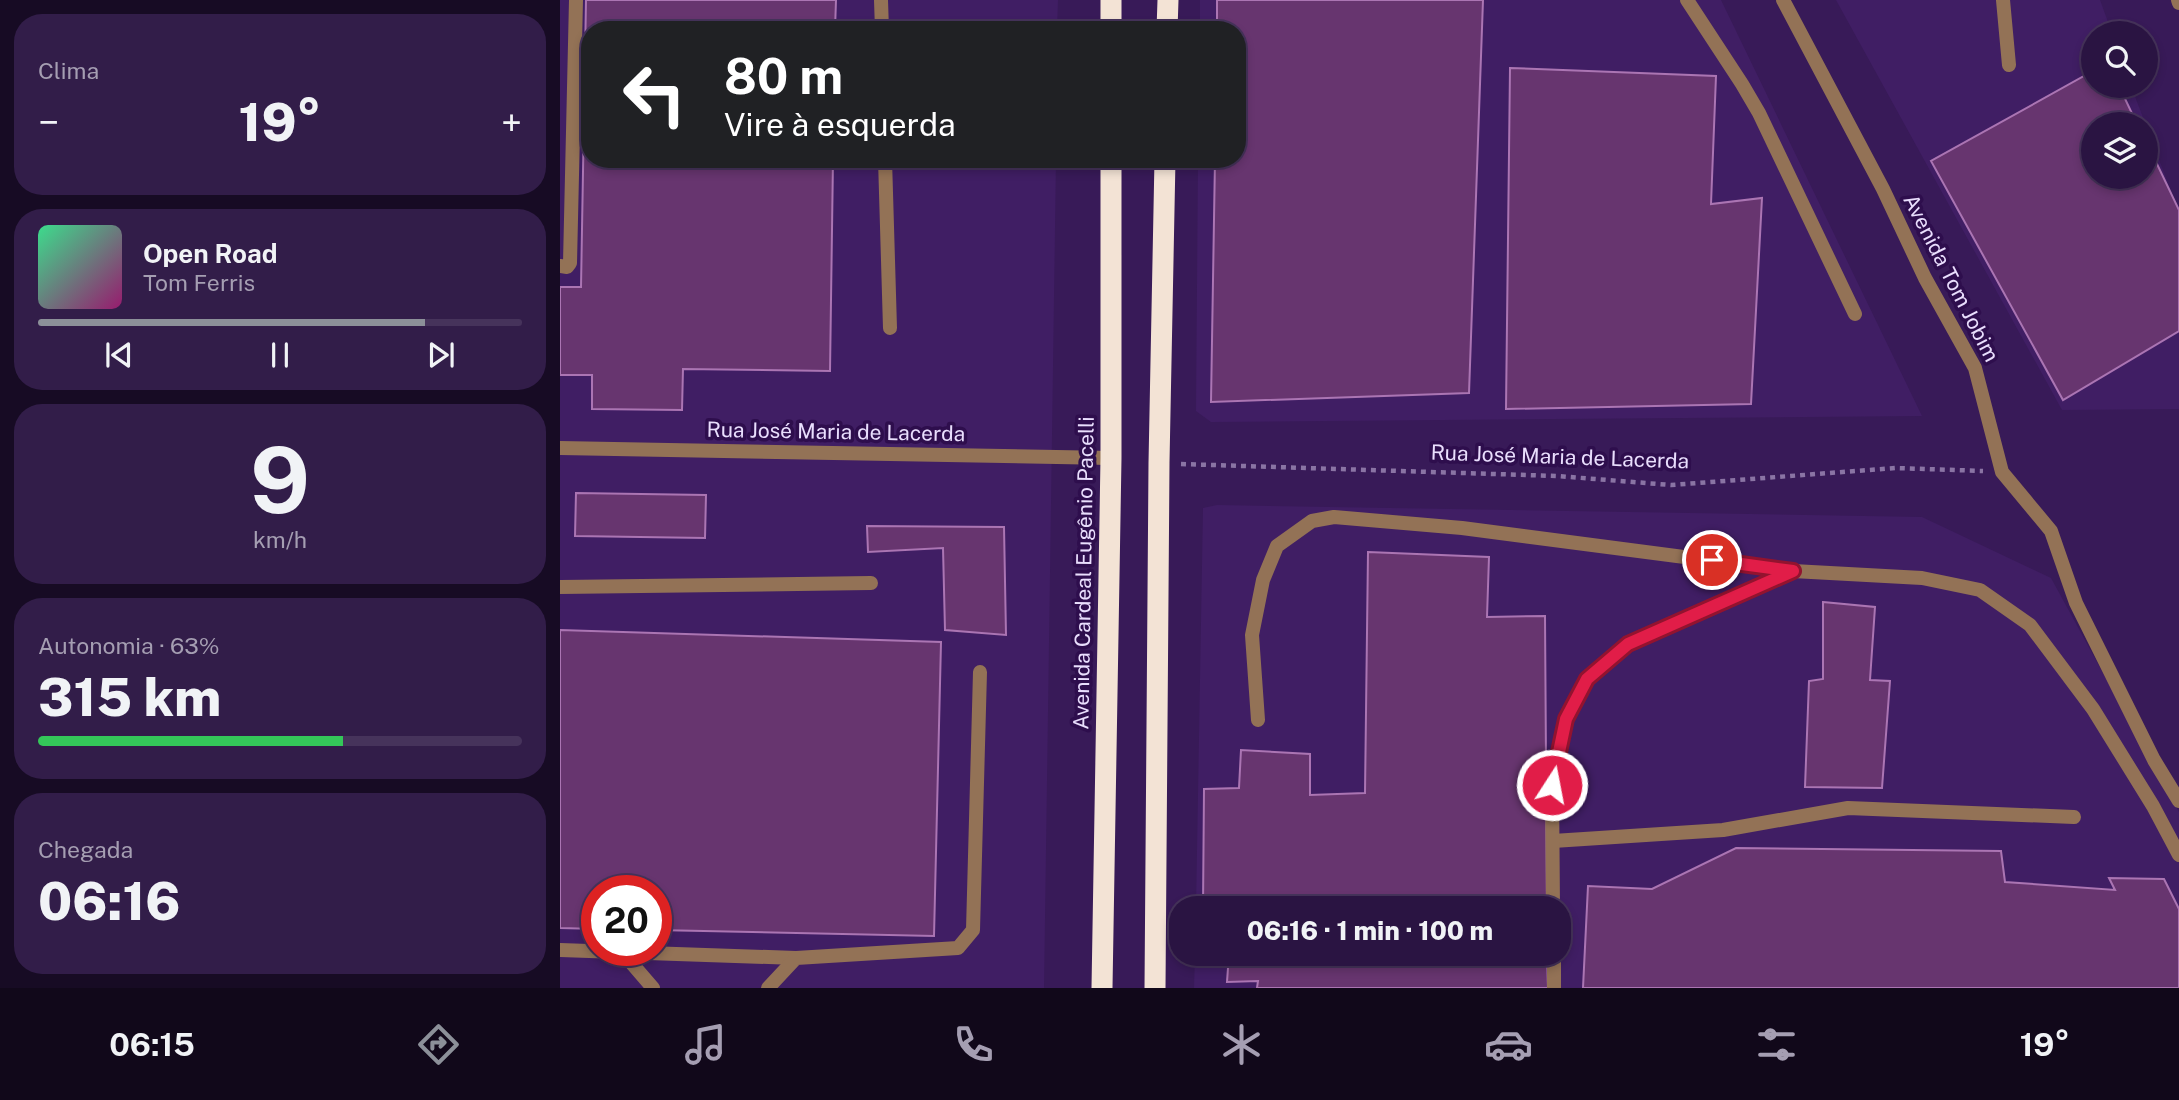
<!DOCTYPE html>
<html lang="pt">
<meta charset="utf-8">
<style>
body{margin:0;font-family:"Public Sans",sans-serif;background:#321d49;color:#f1f3f6;height:100vh;display:flex;flex-direction:column;font-size:26px;white-space:nowrap}
*{box-sizing:border-box;margin:0}
p{font-size:23px;color:#a59eb2}
.icon{flex:none;width:38px;height:38px;fill:none;stroke:currentColor;stroke-width:2;stroke-linecap:round;stroke-linejoin:round}
.map{position:relative;flex:1;overflow:hidden}
.side{display:flex;flex-direction:column;gap:14px;padding:14px;background:#170b24;width:560px}
.side>*{flex:none}
.hud{position:absolute;left:21px;top:21px;width:665px;height:147px;border-radius:28px;box-shadow:0 4px 10px #0003,0 0 0 2px #46335b;background:#202124;color:#fff;overflow:hidden}
.fabs{position:absolute;left:1521px;top:21px;display:grid;gap:14px}
.fabs a{display:grid;place-items:center;width:77px;height:77px;border-radius:50%;background:#2a1442;box-shadow:0 4px 10px #0003,0 0 0 2px #46335b;font-size:35px}
.speed{position:absolute;left:21px;top:875px;display:flex;gap:14px;font-size:35px;font-weight:700;text-align:center}
.speed>*{display:grid;place-content:center;width:91px;height:91px;border-radius:50%;background:#2a1442;box-shadow:0 4px 10px #0003,0 0 0 2px #46335b;line-height:1}
.speed .limit{border:10px solid #d22;background:#fff;color:#111}
.pin{position:absolute;display:grid;place-items:center;width:60px;height:60px;color:#fff;margin:-30px;border:4px solid #fff;border-radius:50%;box-shadow:0 2px 7px #0007}
.me{position:absolute;width:77px;margin:-38px;rotate:11deg;stroke-linejoin:round;filter:drop-shadow(0 0 5px #0008)}
.turn{display:flex;align-items:center;gap:24px;height:147px;padding:0 28px;font-size:32px}
.turn .icon{width:91px;height:91px;stroke-width:2.5}
.turn b{display:block;font-size:49px;line-height:60px}
.big{font-size:52px;font-weight:800;line-height:1.1}
.side .tile{flex:1;display:flex;flex-direction:column;justify-content:center;gap:10px;min-width:0;padding:0 24px;border-radius:28px;background:#321d49}
.side .dial{align-items:center;gap:0}
.dial b{font-size:91px;line-height:1}
.song{display:flex;align-items:center;gap:21px}
.cover{width:84px;height:84px;border-radius:10px;background:linear-gradient(135deg,hsl(150 70% 55%),hsl(320 70% 35%))}
.played{height:7px;border-radius:4px;background:linear-gradient(90deg,#8c9099 80%,#46335b 80%)}
.keys{display:flex;justify-content:space-around;direction:ltr}
.heat{display:flex;justify-content:space-between;align-items:center;font-size:38px;direction:ltr}
.charge{height:10px;border-radius:5px;background:linear-gradient(90deg,#34c759 63%,#46335b 0)}
.trip{position:absolute;left:609px;top:896px;width:402px;height:70px;border-radius:28px;background:#2a1442;box-shadow:0 4px 10px #0003,0 0 0 2px #46335b;font-weight:800;line-height:70px;text-align:center}
.tabs{display:flex;height:112px;justify-content:space-around;align-items:center;background:#11081a;color:#a59eb2}
.tabs .icon{width:49px;height:49px}
.tabs .current{color:#8c9099}
.tabs b{font-size:32px;color:#f1f3f6}
main{display:flex;flex:1;min-height:0}
.map>svg:first-child{display:block}
</style>
<main>
<section class="side">
<div class="tile"><p>Clima</p>
<div class="heat"><a>−</a><b class="big">19°</b><a>+</a></div>
</div>
<div class="tile">
<div class="song"><i class="cover"></i><div><b>Open Road</b><p>Tom Ferris</p></div></div>
<div class="played"></div>
<div class="keys"><svg class="icon" aria-label="previous" viewBox="0 0 24 24"><path d="M18 5L8 12l10 7zM5 5v14"/></svg><svg class="icon" aria-label="pause" viewBox="0 0 24 24"><path d="M8 5v14M16 5v14"/></svg><svg class="icon" aria-label="next" viewBox="0 0 24 24"><path d="M6 5l10 7-10 7zM19 5v14"/></svg></div>
</div>
<div class="tile dial"><b>9</b><p>km/h</p></div>
<div class="tile"><p>Autonomia · 63%</p><b class="big">315 km</b><div class="charge"></div></div>
<div class="tile"><p>Chegada</p><b class="big">06:16</b></div>
</section>
<div class="map">
<svg width="1619" height="988" viewBox="0 0 1619 988">
<rect width="100%" height="100%" fill="#381a58"/>
<g fill="#401e64" fill-rule="evenodd">
<path d="M0 0H498L497 30H30V159H496L484 988H0ZM37 891H96V950H37Z"/>
<path d="M640 0H1161L1362 416 651 422 636 411 638 159H677V30H640Z"/>
<path d="M1276 0H1540L1552 33H1533V86H1571L1619 212V409L1502 410ZM1533 124H1586V177H1533Z"/>
<path d="M657 505 1362 517 1491 578 1619 812V988H634L635 954H999V908H636L643 508Z"/>
</g>
<g fill="#67356f" stroke="#ab75b3" stroke-width="2">
<path d="M26 0H276L275 30H30V159H273L270 371 123 369 122 410 32 409V375H0V287H21Z"/>
<path d="M657 0H923L909 393 651 402 655 159H677V30H657Z"/>
<path d="M950 68 1156 76 1151 204 1202 198 1191 404 946 409Z"/>
<path d="M1533 71V86H1559L1577 124H1533V177H1586V141L1619 210V331L1503 400 1371 161Z"/>
<path d="M16 493 146 495 145 538 15 536Z"/>
<path d="M307 526 444 527 446 635 385 630 383 548 308 552Z"/>
<path d="M808 552 929 557 927 617 985 616 987 908H643L644 789 679 788 681 750 750 754V795L805 793Z"/>
<path d="M1263 602 1315 607 1310 680 1330 681 1322 788 1245 787 1249 681 1263 679Z"/>
<path d="M0 630 381 642 374 936 96 930V891H37V929L0 928Z"/>
<path d="M1176 848 1441 851 1445 882 1555 890 1549 878 1604 879 1619 909V988H1023L1028 886 1092 889Z"/>
<path d="M669 954H987L988 988H697L698 981 667 982Z"/>
</g>
<g fill="none" stroke-linecap="round" stroke-linejoin="round">
<path stroke="#8a74a4" stroke-width="4.5" stroke-dasharray="5 5" stroke-linecap="butt" d="M621 464 997 476 1111 485 1336 468 1423 471"/>
<g stroke="#937256" stroke-width="14">
<path d="M321 0 322 30"/>
<path d="M1127 0 1182 84 1199 113 1295 314"/>
<path d="M1223 0 1323 189 1365 278 1415 368 1442 472 1491 531 1516 603 1594 760 1619 801"/>
<path d="M1443 0 1449 65"/>
<path d="M325 159 330 328"/>
<path d="M0 266 7 267 10 263 16 0"/>
<path d="M0 587 311 583"/>
<path d="M698 720 692 635 703 580 717 546 752 521 774 517 902 528 1232 571"/>
<path d="M993 841 1163 830 1288 808 1514 817"/>
<path d="M993 908 992 785 1005 719 1027 679 1068 644 1233 571 1362 578 1420 590 1470 625 1533 709 1593 806 1619 855"/>
<path d="M0 950 236 958"/>
<path d="M62 952 93 988"/>
<path d="M994 954V988"/>
<path d="M208 988 236 958 398 948 413 930 420 672"/>
</g>
<g stroke="#937256" stroke-width="14">
<path d="M1618 0 1619 3"/>
<path d="M0 448 551 458"/>
</g>
<g stroke="#f3e3d5" stroke-width="21">
<path d="M551 0V30"/>
<path d="M607 30 608 0"/>
<path d="M542 988 551 458V159"/>
<path d="M595 988 599 463 605 159"/>
</g>
</g>
<g fill="none" stroke-linecap="round" stroke-linejoin="round">
<g stroke="#92132f" stroke-width="18">
<path id="route" d="M992 785 1006 719 1027 679 1068 644 1233 571 1152 560"/>
</g>
<use href="#route" stroke="#e11d48" stroke-width="12"/>
</g>
<g text-anchor="middle" stroke-width="7" stroke-linejoin="round" paint-order="stroke">
<g font-size="21" fill="#e9defd" stroke="#2e0e4d">
<text transform="translate(1391 278) rotate(63)" y="7">Avenida Tom Jobim</text>
<text transform="translate(276 432) rotate(1)" y="7">Rua José Maria de Lacerda</text>
<text transform="translate(1000 457) rotate(2)" y="7">Rua José Maria de Lacerda</text>
<text transform="translate(524 573) rotate(-89)" y="7">Avenida Cardeal Eugênio Pacelli</text>
</g>
</g>
</svg>
<div class="fabs">
<a><svg class="icon" aria-label="search" viewBox="0 0 24 24"><circle cx="10" cy="10" r="6"/><path d="M15 15l6 6"/></svg></a>
<a><svg class="icon" aria-label="layers" viewBox="0 0 24 24"><path d="M12 4l9 5-9 5-9-5zM3 14l9 5 9-5"/></svg></a>
</div>
<div class="speed"><div class="limit">20</div></div>
<div class="pin" style="left:1152px;top:560px;background:#d93025"><svg class="icon" aria-label="arrive" viewBox="0 0 24 24"><path d="M6 21V4h12l-3 4 3 4H6"/></svg></div>
<svg class="me" style="left:992px;top:785px" viewBox="-20 -20 40 40"><circle r="17" fill="#e11d48" stroke="#fff" stroke-width="3"/><path d="M0-11L8 9 0 5-8 9z" fill="#fff"/></svg>
<div class="trip">06:16 · 1 min · 100 m</div>
<div class="hud">
<div class="turn"><svg class="icon" aria-label="left" viewBox="0 0 24 24"><path d="M17 20v-9H6M10 6l-5 5 5 5"/></svg><div><b>80 m</b>Vire à esquerda</div></div>
</div>
</div>
</main>
<nav class="tabs">
<b>06:15</b>
<svg class="icon current" aria-label="directions" viewBox="0 0 24 24"><path d="M12 3l9 9-9 9-9-9zM9 14v-3h6M13 9l2 2-2 2"/></svg>
<svg class="icon" aria-label="music" viewBox="0 0 24 24"><path d="M9 18V5l10-2v13"/><circle cx="6" cy="18" r="3"/><circle cx="16" cy="16" r="3"/></svg>
<svg class="icon" aria-label="phone" viewBox="0 0 24 24"><path d="M5 4h4l2 5-3 2q2 4 5 5l2-3 5 2v4C11 20 4 13 5 4z"/></svg>
<svg class="icon" aria-label="climate" viewBox="0 0 24 24"><path d="M12 3v18M4 7l16 10M4 17L20 7"/></svg>
<svg class="icon" aria-label="car" viewBox="0 0 24 24"><path d="M5 17H2v-5l4-1 3-4h7l3 4 3 1v5h-3M9 17h6M6 11h13"/><circle cx="7" cy="17" r="2"/><circle cx="17" cy="17" r="2"/></svg>
<svg class="icon" aria-label="filters" viewBox="0 0 24 24"><path d="M4 7h16M4 17h16"/><circle cx="9" cy="7" r="2"/><circle cx="15" cy="17" r="2"/></svg>
<b>19°</b>
</nav>
